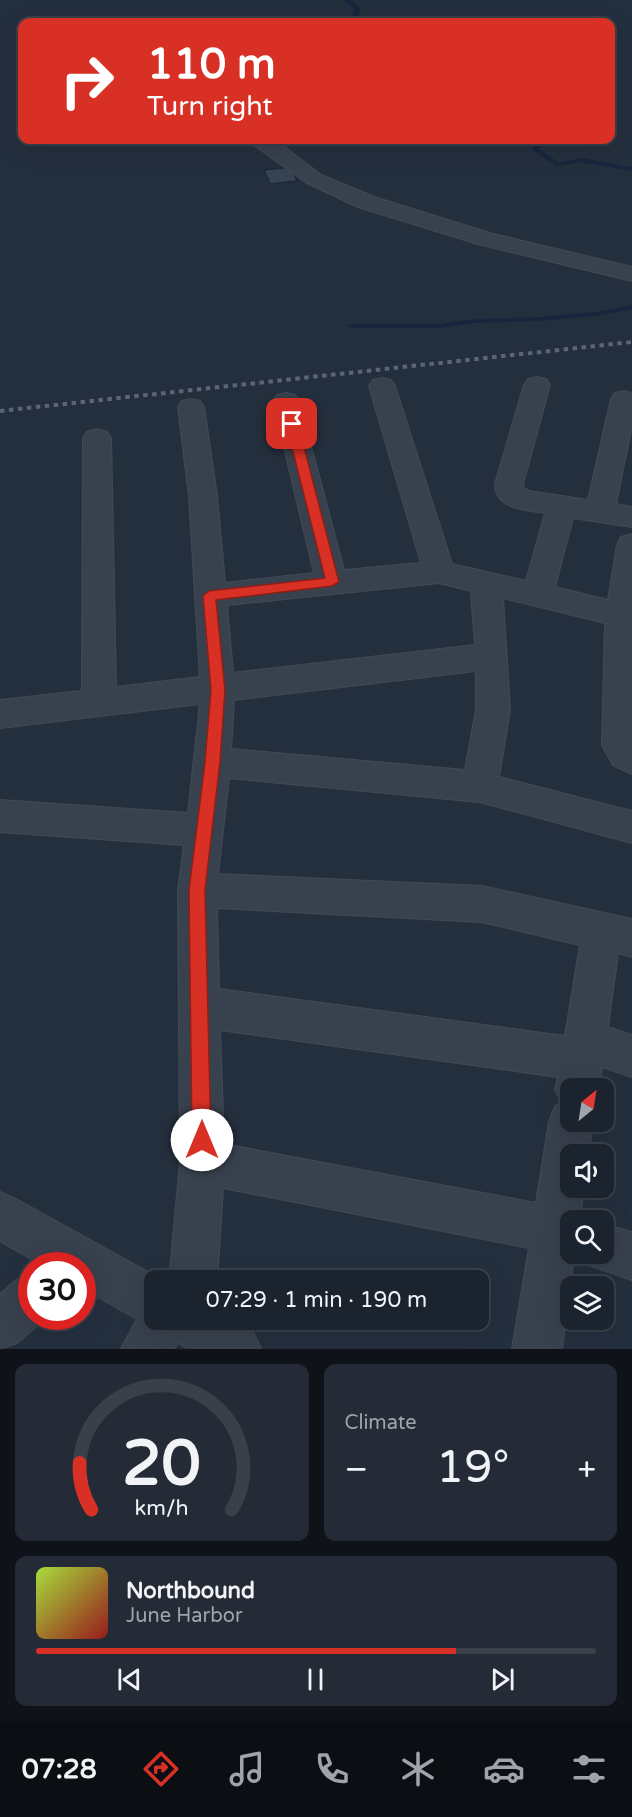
<!DOCTYPE html>
<meta charset="utf-8">
<style>
body{margin:0;font-family:"Varela Round",sans-serif;background:#242b36;color:#f1f3f6;height:100vh;display:flex;flex-direction:column;font-size:22px;white-space:nowrap}
*{box-sizing:border-box;margin:0}
p{font-size:20px;color:#a0a4aa}
.icon{flex:none;width:33px;height:33px;fill:none;stroke:currentColor;stroke-width:2;stroke-linecap:round;stroke-linejoin:round}
.map{position:relative;height:1349px;overflow:hidden}
.panel{display:flex;flex-direction:column;gap:15px;padding:15px;background:#0f1319;flex:1}
.panel>*{flex:none}
.banner{position:absolute;left:18px;top:18px;width:597px;height:126px;border-radius:12px;box-shadow:0 6px 24px #0002,0 0 0 2px #39404a;background:#d93025;color:#fff;overflow:hidden}
.needle{width:39px;rotate:30deg}
.tools{position:absolute;left:560px;top:1078px;display:grid;gap:12px}
.tools a{display:grid;place-items:center;width:54px;height:54px;border-radius:12px;background:#1b232e;box-shadow:0 6px 24px #0002,0 0 0 2px #39404a;font-size:30px}
.speed{position:absolute;left:18px;top:1252px;display:flex;gap:12px;font-size:30px;font-weight:700;text-align:center}
.speed>*{display:grid;place-content:center;width:78px;height:78px;border-radius:50%;background:#1b232e;box-shadow:0 6px 24px #0002,0 0 0 2px #39404a;line-height:1}
.speed .limit{border:9px solid #d22;background:#fff;color:#111}
.pin{position:absolute;display:grid;place-items:center;width:51px;height:51px;color:#fff;margin:-26px;border-radius:12px;box-shadow:0 3px 9px #0006}
.me{position:absolute;width:66px;margin:-33px;rotate:0deg;stroke-linejoin:round;filter:drop-shadow(0 0 4px #0008)}
.turn{display:flex;align-items:center;gap:21px;height:126px;padding:0 30px;font-size:27px}
.turn .icon{width:78px;height:78px;stroke-width:2.5}
.turn b{display:block;font-size:42px;line-height:51px}
.big{font-size:45px;font-weight:600;line-height:1.1}
.panel .card{flex:1;display:flex;flex-direction:column;justify-content:center;gap:9px;min-width:0;padding:0 21px;border-radius:12px;background:#242b36}
.panel .dial{align-items:center;gap:0}
.dial svg{height:156px;overflow:visible;fill:none;stroke:#39404a;stroke-width:7;stroke-linecap:round;text-anchor:middle}
.dial text{fill:#f1f3f6;stroke:none}
.song{display:flex;align-items:center;gap:18px}
.cover{width:72px;height:72px;border-radius:9px;background:linear-gradient(135deg,hsl(80 70% 55%),hsl(0 70% 35%))}
.played{height:6px;border-radius:3px;background:linear-gradient(90deg,#d93025 75%,#39404a 75%)}
.keys{display:flex;justify-content:space-around;direction:ltr}
.heat{display:flex;justify-content:space-between;align-items:center;font-size:33px;direction:ltr}
.panel .tiles{flex:1;display:grid;gap:15px;grid-template-columns:1fr 1fr}
.card:last-child{grid-column:span 2}
.trip{position:absolute;left:144px;top:1270px;width:345px;height:60px;border-radius:12px;background:#1b232e;box-shadow:0 6px 24px #0002,0 0 0 2px #39404a;font-weight:600;line-height:60px;text-align:center}
.tab-bar{display:flex;height:96px;justify-content:space-around;align-items:center;background:#0b0e12;color:#a0a4aa}
.tab-bar .icon{width:42px;height:42px}
.tab-bar .current{color:#d93025}
.tab-bar b{font-size:27px;color:#f1f3f6}
.map>svg:first-child{display:block}
</style>
<div class="map">
<svg width="632" height="1349" viewBox="0 0 632 1349">
<rect width="100%" height="100%" fill="#242f3e"/>
<g fill="none" stroke-linecap="round" stroke-linejoin="round">
<g fill="#17263c" fill-rule="evenodd">
<path d="M344 0H350L361 9 357 19V22H353L351 19 355 9Z"/>
<path d="M538 140H550L549 141 543 143 539 149 559 163 580 158 632 167V171L580 162 556 166 533 150Z"/>
<path d="M632 305V309L595 316 541 321 474 323 440 328H351L347 326 351 324H440L474 319 541 317 595 312Z"/>
</g>
</g>
<path fill="#364354" stroke="#1f2835" stroke-width="1.5" d="M291 167 297 181 270 184 264 170Z"/>
<g fill="none" stroke-linecap="round" stroke-linejoin="round">
<g stroke="#414a57" stroke-width="2">
<g id="minor">
<path d="M247 140H272L281 144 321 175 374 197 493 234 632 267V281L478 244 358 207 307 183Z"/>
<path d="M537 377 546 379 550 385 523 484V488L529 491 588 500 611 399 615 393 624 391 632 393V425L616 504 632 507V527L573 518 555 587 608 600 617 545 621 537 632 534V774L613 765 602 745 605 623 503 598 510 710 499 777 632 811V843L480 802 229 778 218 874 482 886 632 919V957L618 953 608 1027 632 1035V1077L602 1067 599 1089H570V1122H593L588 1155H570V1188H584L580 1216 588 1221H570V1254H580L574 1256 562 1349H512L529 1248 223 1188 217 1281H169L180 1162 178 890 184 845 0 832V800L188 813 200 704 0 728V700L82 691 83 438 87 432 97 429 107 432 111 438 116 687 200 677 189 496 178 407 182 401 191 399 200 401 204 407 217 496 225 583 314 573 273 401 277 395 286 393 295 395 299 401 344 570 421 563 369 386 373 380 382 378 391 380 395 386 452 564 526 581 545 513C525 510 495 509 495 484L524 385 528 379ZM439 583 471 591 475 645 233 673 227 605ZM476 671V710L465 770 231 749 234 700ZM217 908 482 922 580 945 565 1036 219 989ZM220 1030 558 1077 555 1089 562 1104 555 1106 549 1122 536 1203 224 1144Z"/>
<path d="M0 1192 16 1199 164 1281H154V1320H233L253 1332 261 1349H189L178 1343 174 1349H121L137 1319 82 1288V1266H44L0 1241Z"/>
<path d="M603 1224 632 1232V1280L586 1264 582 1254H603Z"/>
<path d="M32 1274V1317H47L17 1343 0 1349V1294L15 1281Z"/>
</g>
</g>
<use href="#minor" fill="#38414e" fill-rule="evenodd"/>
<path stroke="#5a6575" stroke-width="4" stroke-dasharray="4.5 4.5" stroke-linecap="butt" d="M0 411 632 342"/>
</g>
<path fill="#d93025" stroke="#8d1f18" stroke-width="1.5" d="M292 420 298 424 339 582 332 586 216 600 225 690 220 762 205 890 211 1140 208 1146 202 1149 195 1146 192 1140 189 890 205 762 211 690 203 596 209 591 325 578 286 424Z"/>
</svg>
<div class="tools">
<a><svg class="needle" viewBox="-14 -14 28 28"><path d="M0-13l5 13h-10z" fill="#e53935"/><path d="M0 13l5-13h-10z" fill="#a0a4aa"/></svg></a>
<a><svg class="icon" aria-label="sound" viewBox="0 0 24 24"><path d="M4 9h4l5-4v14l-5-4H4zM17 9q2 3 0 6"/></svg></a>
<a><svg class="icon" aria-label="search" viewBox="0 0 24 24"><circle cx="10" cy="10" r="6"/><path d="M15 15l6 6"/></svg></a>
<a><svg class="icon" aria-label="layers" viewBox="0 0 24 24"><path d="M12 4l9 5-9 5-9-5zM3 14l9 5 9-5"/></svg></a>
</div>
<div class="speed"><div class="limit">30</div></div>
<div class="pin" style="left:292px;top:424px;background:#d93025"><svg class="icon" aria-label="arrive" viewBox="0 0 24 24"><path d="M6 21V4h12l-3 4 3 4H6"/></svg></div>
<svg class="me" style="left:202px;top:1140px" viewBox="-20 -20 40 40"><circle r="19" fill="#fff"/><path d="M0-13L10 11 0 6-10 11z" fill="#d93025"/></svg>
<div class="trip">07:29 · 1 min · 190 m</div>
<div class="banner">
<div class="turn"><svg class="icon" aria-label="right" viewBox="0 0 24 24"><path d="M7 20v-9h11M14 6l5 5-5 5"/></svg><div><b>110 m</b>Turn right</div></div>
</div>
</div>
<section class="panel">
<div class="tiles">
<div class="card dial"><svg viewBox="0 0 100 80">
<path d="M14 69A42 42 0 1 1 86 69"/>
<path d="M14 69A42 42 0 0 1 8 45" stroke="#d93025"/>
<text x="50" y="56" font-size="32" font-weight="700">20</text>
<text x="50" y="72" font-size="11">km/h</text>
</svg></div>
<div class="card"><p>Climate</p>
<div class="heat"><a>−</a><b class="big">19°</b><a>+</a></div>
</div>
<div class="card">
<div class="song"><i class="cover"></i><div><b>Northbound</b><p>June Harbor</p></div></div>
<div class="played"></div>
<div class="keys"><svg class="icon" aria-label="previous" viewBox="0 0 24 24"><path d="M18 5L8 12l10 7zM5 5v14"/></svg><svg class="icon" aria-label="pause" viewBox="0 0 24 24"><path d="M8 5v14M16 5v14"/></svg><svg class="icon" aria-label="next" viewBox="0 0 24 24"><path d="M6 5l10 7-10 7zM19 5v14"/></svg></div>
</div>
</div>
</section>
<nav class="tab-bar">
<b>07:28</b>
<svg class="icon current" aria-label="directions" viewBox="0 0 24 24"><path d="M12 3l9 9-9 9-9-9zM9 14v-3h6M13 9l2 2-2 2"/></svg>
<svg class="icon" aria-label="music" viewBox="0 0 24 24"><path d="M9 18V5l10-2v13"/><circle cx="6" cy="18" r="3"/><circle cx="16" cy="16" r="3"/></svg>
<svg class="icon" aria-label="phone" viewBox="0 0 24 24"><path d="M5 4h4l2 5-3 2q2 4 5 5l2-3 5 2v4C11 20 4 13 5 4z"/></svg>
<svg class="icon" aria-label="climate" viewBox="0 0 24 24"><path d="M12 3v18M4 7l16 10M4 17L20 7"/></svg>
<svg class="icon" aria-label="car" viewBox="0 0 24 24"><path d="M5 17H2v-5l4-1 3-4h7l3 4 3 1v5h-3M9 17h6M6 11h13"/><circle cx="7" cy="17" r="2"/><circle cx="17" cy="17" r="2"/></svg>
<svg class="icon" aria-label="filters" viewBox="0 0 24 24"><path d="M4 7h16M4 17h16"/><circle cx="9" cy="7" r="2"/><circle cx="15" cy="17" r="2"/></svg>
</nav>
